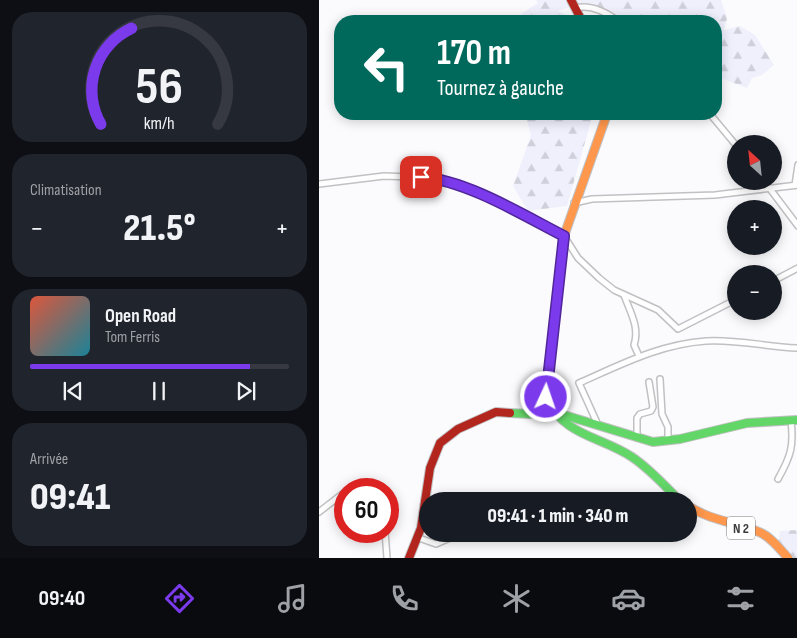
<!DOCTYPE html>
<html lang="fr">
<meta charset="utf-8">
<style>
body{margin:0;font-family:"Sofia Sans Condensed",sans-serif;background:#20242c;color:#f1f3f6;height:100vh;display:flex;flex-direction:column;font-size:19px;white-space:nowrap}
*{box-sizing:border-box;margin:0}
p{font-size:16px;color:#9ea1a6}
.icon{flex:none;width:28px;height:28px;fill:none;stroke:currentColor;stroke-width:2;stroke-linecap:round;stroke-linejoin:round}
.map{position:relative;flex:1;overflow:hidden}
.details{display:flex;flex-direction:column;gap:12px;padding:12px;background:#0d0f14;width:319px}
.details>*{flex:none}
.hud{position:absolute;left:15px;top:15px;width:388px;height:105px;border-radius:20px;box-shadow:0 2px 12px #0003;background:#00695c;color:#fff;overflow:hidden}
.needle{width:32px;rotate:333deg}
.buttons{position:absolute;left:408px;top:135px;display:grid;gap:10px}
.buttons a{display:grid;place-items:center;width:55px;height:55px;border-radius:50%;background:#171b24;box-shadow:0 2px 12px #0003;font-size:25px}
.speed{position:absolute;left:15px;top:478px;display:flex;gap:10px;font-size:25px;font-weight:700;text-align:center}
.speed>*{display:grid;place-content:center;width:65px;height:65px;border-radius:50%;background:#171b24;box-shadow:0 2px 12px #0003;line-height:1}
.speed .limit{border:8px solid #d22;background:#fff;color:#111}
.pin{position:absolute;display:grid;place-items:center;width:42px;height:42px;color:#fff;margin:-21px;border-radius:10px;box-shadow:0 2px 8px #0006}
.me{position:absolute;width:55px;margin:-28px;rotate:3deg;stroke-linejoin:round;filter:drop-shadow(0 0 4px #0008)}
.turn{display:flex;align-items:center;gap:18px;height:105px;padding:0 20px;font-size:22px}
.turn .icon{width:65px;height:65px;stroke-width:2.5}
.turn b{display:block;font-size:35px;line-height:42px}
.big{font-size:38px;font-weight:800;line-height:1.1}
.details .tile{flex:1;display:flex;flex-direction:column;justify-content:center;gap:8px;min-width:0;padding:0 18px;border-radius:20px;background:#20242c}
.details .dial{align-items:center;gap:0}
.dial svg{height:130px;overflow:visible;fill:none;stroke:#363941;stroke-width:7;stroke-linecap:round;text-anchor:middle}
.dial text{fill:#f1f3f6;stroke:none}
.song{display:flex;align-items:center;gap:15px}
.cover{width:60px;height:60px;border-radius:8px;background:linear-gradient(135deg,hsl(10 70% 55%),hsl(190 70% 35%))}
.played{height:5px;border-radius:2px;background:linear-gradient(90deg,#7c3aed 85%,#363941 85%)}
.keys{display:flex;justify-content:space-around;direction:ltr}
.heat{display:flex;justify-content:space-between;align-items:center;font-size:28px;direction:ltr}
.trip{position:absolute;left:100px;top:492px;width:278px;height:50px;border-radius:25px;background:#171b24;box-shadow:0 2px 12px #0003;font-weight:800;line-height:50px;text-align:center}
.menu{display:flex;height:80px;justify-content:space-around;align-items:center;background:#090b0e;color:#9ea1a6}
.menu .icon{width:35px;height:35px}
.menu .current{color:#7c3aed}
.menu b{font-size:22px;color:#f1f3f6}
main{display:flex;flex:1;min-height:0}
.map>svg:first-child{display:block}
</style>
<main>
<section class="details">
<div class="tile dial"><svg viewBox="0 0 100 80">
<path d="M14 69A42 42 0 1 1 86 69"/>
<path d="M14 69A42 42 0 0 1 33 10" stroke="#7c3aed"/>
<text x="50" y="56" font-size="32" font-weight="700">56</text>
<text x="50" y="72" font-size="11">km/h</text>
</svg></div>
<div class="tile"><p>Climatisation</p>
<div class="heat"><a>−</a><b class="big">21.5°</b><a>+</a></div>
</div>
<div class="tile">
<div class="song"><i class="cover"></i><div><b>Open Road</b><p>Tom Ferris</p></div></div>
<div class="played"></div>
<div class="keys"><svg class="icon" aria-label="previous" viewBox="0 0 24 24"><path d="M18 5L8 12l10 7zM5 5v14"/></svg><svg class="icon" aria-label="pause" viewBox="0 0 24 24"><path d="M8 5v14M16 5v14"/></svg><svg class="icon" aria-label="next" viewBox="0 0 24 24"><path d="M6 5l10 7-10 7zM19 5v14"/></svg></div>
</div>
<div class="tile"><p>Arrivée</p><b class="big">09:41</b></div>
</section>
<div class="map">
<svg width="479" height="558" viewBox="0 0 479 558">
<defs>
<pattern id="forest-firs" width="22" height="20" patternUnits="userSpaceOnUse" patternTransform="scale(1.25)"><rect width="22" height="20" fill="#eff0fc"/><path d="M5 1l3.5 6h-7zM16 11l3.5 6h-7z" fill="#cecfd9"/></pattern>
</defs>
<rect width="100%" height="100%" fill="#fbfbfd"/>
<g fill="url(#forest-firs)">
<path d="M217 0H402L408 18 405 30 421 26 436 35 455 65 443 75 433 78 428 88 396 76V21H298L262 3 239 11 249 16 252 21H211L202 14 219 3Z"/>
<path d="M206 114H274L248 206 209 211 194 186 212 135Z"/>
<path d="M478 530V558H469L459 546 461 531Z"/>
</g>
<g fill="none" stroke-linecap="round" stroke-linejoin="round">
<g stroke="#c1c1c3" stroke-width="8">
<g id="street">
<path d="M256 8C272 4 287 12 299 21"/>
<path d="M391 114 416 144"/>
<path d="M445 181 479 226"/>
<path d="M0 184 65 176 120 178 150 189 245 236 259 258 280 278 295 290 339 310 359 329 416 300"/>
<path d="M476 185 479 165"/>
<path d="M255 203 273 199 396 195 479 185"/>
<path d="M454 281 479 268"/>
<path d="M305 295C311 312 321 327 315 345L320 356"/>
<path d="M341 379 343 414 349 427V441"/>
<path d="M279 425 260 383C301 365 341 344 387 341 417 339 448 347 479 348"/>
<path d="M318 438V418L321 414 332 411 334 407 330 382"/>
<path d="M459 479C472 456 475 446 472 420"/>
<path d="M35 489H44"/>
<path d="M0 512 26 492"/>
<path d="M66 531 68 558"/>
<path d="M100 538 117 544 140 534"/>
</g>
</g>
<g stroke="#c1c1c3" stroke-width="10">
<g id="fast">
<path d="M237 304 227 397C246 437 279 435 313 457 331 469 346 486 361 501"/>
<path d="M191 413 211 414 232 411 334 442 361 439 428 423 479 420"/>
</g>
</g>
<g stroke="#c1c1c3" stroke-width="10">
<g id="slow">
<path d="M237 304 245 236 288 114"/>
<path d="M369 506C395 522 414 521 440 532 451 536 461 549 469 558"/>
</g>
</g>
<g stroke="#c1c1c3" stroke-width="10">
<g id="jam">
<path d="M252 0 263 21"/>
<path d="M90 558 102 528 111 468 121 443 139 429 177 412 191 413"/>
</g>
</g>
<use href="#street" stroke="#fefeff" stroke-width="5"/>
<use href="#fast" stroke="#63d668" stroke-width="8"/>
<use href="#slow" stroke="#ff974d" stroke-width="8"/>
<use href="#jam" stroke="#b3261e" stroke-width="8"/>
</g>
<g fill="none" stroke-linecap="round" stroke-linejoin="round">
<g stroke="#51269a" stroke-width="12">
<path id="route" d="M102 177C147 180 204 215 245 236L227 397"/>
</g>
<use href="#route" stroke="#7c3aed" stroke-width="9"/>
</g>
<g text-anchor="middle" stroke-width="4.5" stroke-linejoin="round" paint-order="stroke">
<rect fill="#fff" stroke="#767678" stroke-width="1" x="408" y="516.5" width="28" height="23" rx="4"/>
<g font-size="14" font-weight="bold" fill="#3b3b3e">
<text x="422" y="533">N 2</text>
</g>
</g>
</svg>
<div class="buttons">
<a><svg class="needle" viewBox="-14 -14 28 28"><path d="M0-13l5 13h-10z" fill="#e53935"/><path d="M0 13l5-13h-10z" fill="#9ea1a6"/></svg></a>
<a>+</a>
<a>−</a>
</div>
<div class="speed"><div class="limit">60</div></div>
<div class="pin" style="left:102px;top:177px;background:#d93025"><svg class="icon" aria-label="arrive" viewBox="0 0 24 24"><path d="M6 21V4h12l-3 4 3 4H6"/></svg></div>
<svg class="me" style="left:227px;top:397px" viewBox="-20 -20 40 40"><circle r="17" fill="#7c3aed" stroke="#fff" stroke-width="3"/><path d="M0-11L8 9 0 5-8 9z" fill="#fff"/></svg>
<div class="trip">09:41 · 1 min · 340 m</div>
<div class="hud">
<div class="turn"><svg class="icon" aria-label="left" viewBox="0 0 24 24"><path d="M17 20v-9H6M10 6l-5 5 5 5"/></svg><div><b>170 m</b>Tournez à gauche</div></div>
</div>
</div>
</main>
<nav class="menu">
<b>09:40</b>
<svg class="icon current" aria-label="directions" viewBox="0 0 24 24"><path d="M12 3l9 9-9 9-9-9zM9 14v-3h6M13 9l2 2-2 2"/></svg>
<svg class="icon" aria-label="music" viewBox="0 0 24 24"><path d="M9 18V5l10-2v13"/><circle cx="6" cy="18" r="3"/><circle cx="16" cy="16" r="3"/></svg>
<svg class="icon" aria-label="phone" viewBox="0 0 24 24"><path d="M5 4h4l2 5-3 2q2 4 5 5l2-3 5 2v4C11 20 4 13 5 4z"/></svg>
<svg class="icon" aria-label="climate" viewBox="0 0 24 24"><path d="M12 3v18M4 7l16 10M4 17L20 7"/></svg>
<svg class="icon" aria-label="car" viewBox="0 0 24 24"><path d="M5 17H2v-5l4-1 3-4h7l3 4 3 1v5h-3M9 17h6M6 11h13"/><circle cx="7" cy="17" r="2"/><circle cx="17" cy="17" r="2"/></svg>
<svg class="icon" aria-label="filters" viewBox="0 0 24 24"><path d="M4 7h16M4 17h16"/><circle cx="9" cy="7" r="2"/><circle cx="15" cy="17" r="2"/></svg>
</nav>
